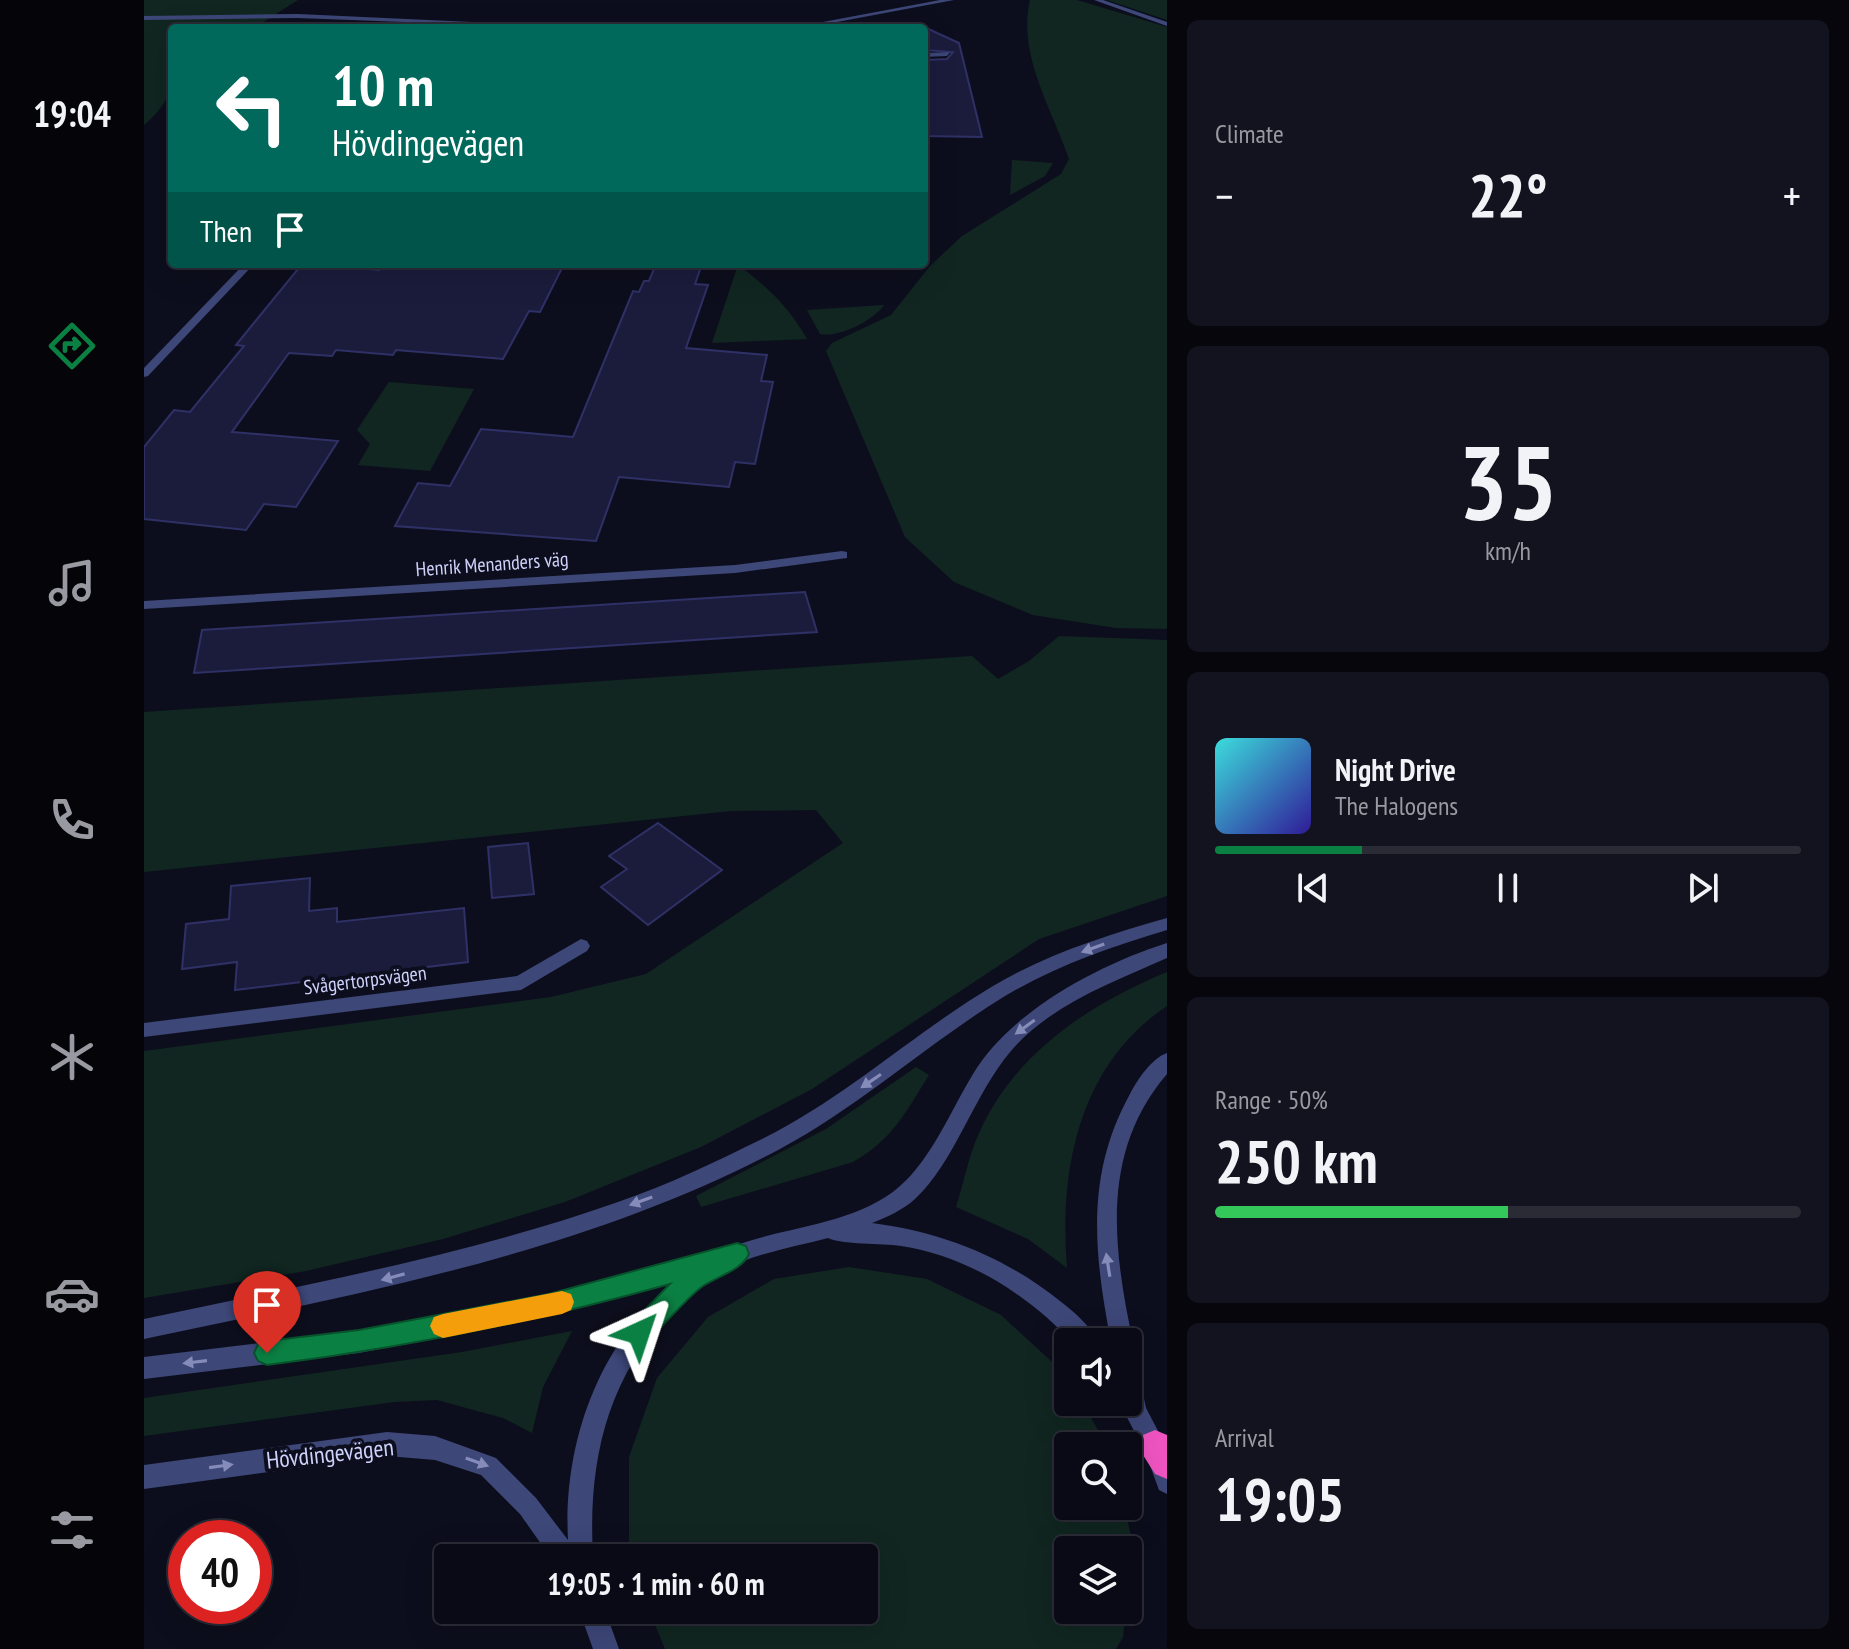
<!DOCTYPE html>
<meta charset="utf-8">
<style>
body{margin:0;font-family:"PT Sans Narrow",sans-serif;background:#13131f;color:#f1f3f6;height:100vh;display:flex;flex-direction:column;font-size:30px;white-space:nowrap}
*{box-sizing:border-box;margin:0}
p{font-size:26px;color:#999aa1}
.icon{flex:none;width:44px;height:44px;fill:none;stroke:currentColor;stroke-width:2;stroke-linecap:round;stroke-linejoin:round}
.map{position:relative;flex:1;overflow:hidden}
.side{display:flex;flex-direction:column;gap:20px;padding:20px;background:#06060c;width:682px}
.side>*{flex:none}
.guide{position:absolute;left:24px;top:24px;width:760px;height:244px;border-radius:8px;box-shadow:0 8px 32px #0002,0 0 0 2px #2a2b35;background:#00695c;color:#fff;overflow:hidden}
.tools{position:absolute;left:910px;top:1328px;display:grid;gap:16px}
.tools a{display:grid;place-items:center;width:88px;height:88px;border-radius:8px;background:#0a0a16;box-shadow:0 8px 32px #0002,0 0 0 2px #2a2b35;font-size:40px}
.speed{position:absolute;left:24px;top:1520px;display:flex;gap:16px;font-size:40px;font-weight:700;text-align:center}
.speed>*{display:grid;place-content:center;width:104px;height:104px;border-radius:50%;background:#0a0a16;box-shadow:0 8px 32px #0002,0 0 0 2px #2a2b35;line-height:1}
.speed .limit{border:12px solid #d22;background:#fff;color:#111}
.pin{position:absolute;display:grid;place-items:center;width:68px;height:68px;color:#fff;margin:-82px -34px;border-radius:50% 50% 50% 0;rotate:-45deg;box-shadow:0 0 8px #0007}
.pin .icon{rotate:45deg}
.me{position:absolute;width:88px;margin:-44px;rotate:42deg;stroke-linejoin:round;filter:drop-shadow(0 0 6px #0008)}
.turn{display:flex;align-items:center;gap:28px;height:168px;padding:0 32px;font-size:36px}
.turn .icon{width:104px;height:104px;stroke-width:2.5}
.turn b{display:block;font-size:56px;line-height:68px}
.then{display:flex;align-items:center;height:76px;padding:0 32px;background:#0003;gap:16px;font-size:30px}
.big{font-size:60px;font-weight:800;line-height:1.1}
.side .widget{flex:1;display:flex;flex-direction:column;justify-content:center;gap:12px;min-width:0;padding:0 28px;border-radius:12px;background:#13131f}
.side .dial{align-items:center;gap:0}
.dial b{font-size:104px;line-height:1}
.song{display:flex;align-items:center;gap:24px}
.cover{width:96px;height:96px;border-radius:12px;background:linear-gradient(135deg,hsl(180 70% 55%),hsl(250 70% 35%))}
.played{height:8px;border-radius:4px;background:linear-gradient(90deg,#0b8043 25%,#2a2b35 25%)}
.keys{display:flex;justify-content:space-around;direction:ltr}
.heat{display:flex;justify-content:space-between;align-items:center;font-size:44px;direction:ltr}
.charge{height:12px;border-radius:6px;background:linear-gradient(90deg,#34c759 50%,#2a2b35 0)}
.trip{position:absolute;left:290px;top:1544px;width:444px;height:80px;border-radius:8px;background:#0a0a16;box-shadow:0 8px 32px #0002,0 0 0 2px #2a2b35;font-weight:800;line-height:80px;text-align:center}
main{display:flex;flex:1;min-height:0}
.tabs{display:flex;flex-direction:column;width:144px;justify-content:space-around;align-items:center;background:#040409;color:#999aa1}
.tabs .icon{width:56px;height:56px}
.tabs .selected{color:#0b8043}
.tabs b{font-size:36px;color:#f1f3f6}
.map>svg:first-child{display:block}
</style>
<main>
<nav class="tabs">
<b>19:04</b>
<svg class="icon selected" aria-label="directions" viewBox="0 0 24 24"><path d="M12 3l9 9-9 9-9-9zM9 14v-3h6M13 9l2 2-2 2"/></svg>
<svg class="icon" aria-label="music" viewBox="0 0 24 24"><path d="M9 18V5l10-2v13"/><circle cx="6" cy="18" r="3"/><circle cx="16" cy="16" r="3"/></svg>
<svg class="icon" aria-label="phone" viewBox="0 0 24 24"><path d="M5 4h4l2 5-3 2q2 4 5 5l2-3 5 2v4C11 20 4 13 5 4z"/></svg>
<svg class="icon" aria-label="climate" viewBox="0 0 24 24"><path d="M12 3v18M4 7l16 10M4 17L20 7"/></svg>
<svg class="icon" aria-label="car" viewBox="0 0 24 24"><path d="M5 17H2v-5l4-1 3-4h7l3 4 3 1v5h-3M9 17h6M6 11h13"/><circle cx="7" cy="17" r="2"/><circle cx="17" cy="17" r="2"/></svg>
<svg class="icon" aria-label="filters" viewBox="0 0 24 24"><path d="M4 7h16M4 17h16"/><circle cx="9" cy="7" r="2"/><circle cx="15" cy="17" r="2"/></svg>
</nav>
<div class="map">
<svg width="1023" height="1649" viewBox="0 0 1023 1649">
<rect width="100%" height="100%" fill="#0d0e1d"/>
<g fill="#112621">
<path d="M0 0H154L110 28H28C28 70 36 96 0 125Z"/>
<path d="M886 0H933L1023 27V629L972 628 889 615 810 582 761 537 682 351 688 343 747 315 786 266 818 236 917 174 925 159C908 109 873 54 886 0Z"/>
<path d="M963 0H1023V20Z"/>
<path d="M868 160 909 163 901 176 866 195Z"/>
<path d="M594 265C623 286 645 307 663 339L568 343Z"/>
<path d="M740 305C729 321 694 338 676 334L663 310Z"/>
<path d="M245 382 330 389 286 471 214 465 226 444 213 430Z"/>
<path d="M915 636 1023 640V896L895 939 668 1089 557 1147 421 1202 299 1239 162 1271 0 1298V1051L407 997 502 974 699 843 672 810 587 811 0 872V712L828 656 854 679 885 661Z"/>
<path d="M1023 972V1006C935 1065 915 1169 923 1268L884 1239 812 1207C820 1182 825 1154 836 1131 872 1052 946 1004 1023 972Z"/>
<path d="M772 1067 785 1075C761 1113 749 1139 709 1162L557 1207 552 1196 682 1129Z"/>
<path d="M705 1267 783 1279 857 1315 921 1374 924 1402H938L963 1446H924V1506H980L989 1544 984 1587V1550H924V1610H982L979 1637 972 1649H521L505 1610H720V1558H488L485 1549V1457L513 1378 564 1317 630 1279Z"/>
<path d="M428 1331 399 1387 388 1433 359 1418 293 1400 250 1402 0 1436V1398L318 1352Z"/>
</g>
<g fill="#1b1c3c" stroke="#2f3166" stroke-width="2">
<path d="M780 27 815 43 838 137 780 136V60L803 59 809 52 780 50Z"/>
<path d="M158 264 235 270 239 264H420L396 312 385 311 359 359 252 350 249 355 192 350 188 356 145 353 88 432 194 441 152 507 120 504 102 530 0 519V447L30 410 46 412 100 346 92 345Z"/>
<path d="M512 264H558L551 284 564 285 542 348 623 355 617 381 629 382 611 464 591 462 585 487 475 477 452 541 251 526 274 483 306 486 337 429 429 437 489 291 495 292 500 281H505Z"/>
<path d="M661 592 673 632 50 673 58 630Z"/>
<path d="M514 823 578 870 504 925 457 887 483 869 465 856Z"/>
<path d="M384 843 390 894 348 898 344 847Z"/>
<path d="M166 878 165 911 193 908V922L320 908 324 962 91 990 93 962 38 969 42 924 85 919 87 886Z"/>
</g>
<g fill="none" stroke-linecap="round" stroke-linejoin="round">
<path fill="#3d4778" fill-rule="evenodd" d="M950 0H959L1023 22V26Z"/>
<g fill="#3d4778" fill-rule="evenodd">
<path d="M796 0H810L661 28H647Z"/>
<path d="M154 14 416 26 419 28 154 18 0 20V16Z"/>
<path d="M806 52 803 56 780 57V53Z"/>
<path d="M100 264H110L4 376 0 377V368Z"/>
<path d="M698 551 703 552V558L591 573 0 609V601L591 565Z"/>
<path d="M437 939 443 941 446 946 443 951 377 990 0 1037V1023L373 976Z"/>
</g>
<g fill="#3d4778" fill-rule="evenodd">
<path d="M1023 918V930C967 947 911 966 861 996 783 1044 716 1106 636 1149 438 1254 216 1293 0 1339V1319C159 1285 321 1256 474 1202 524 1185 571 1162 618 1139 701 1098 770 1033 849 986 903 954 963 935 1023 918Z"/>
<path d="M1023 943V958C969 982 906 1005 867 1051 830 1094 811 1162 771 1199 759 1210 743 1217 728 1223 798 1232 861 1257 916 1301 930 1312 947 1326 954 1342H928C883 1294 823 1256 757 1246 738 1243 698 1245 684 1238 654 1246 623 1251 595 1263 569 1275 546 1294 526 1314 460 1382 444 1467 449 1558H407L376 1514 337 1475 291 1460 243 1456 0 1489V1465L243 1432 291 1436 352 1458 392 1498 424 1540C419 1444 454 1344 530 1282L405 1316 215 1353 0 1379V1357L215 1331 405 1296 569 1251 573 1253C629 1226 709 1228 756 1186 788 1158 807 1110 829 1074 867 1011 954 965 1023 943Z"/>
<path d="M1023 1053V1074C956 1152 969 1248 989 1342L984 1350V1342H967C950 1254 941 1175 986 1094 993 1080 1008 1058 1023 1053Z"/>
<path d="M984 1358 992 1361 1002 1408 1023 1448V1494L1015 1490 1001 1452 975 1402H984Z"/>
<path d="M435 1610H461L475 1649H449Z"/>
</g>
<path fill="#f054c1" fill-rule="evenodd" d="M1011 1430 1023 1435V1479L1011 1474 994 1447 999 1435Z"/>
</g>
<defs><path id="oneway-solid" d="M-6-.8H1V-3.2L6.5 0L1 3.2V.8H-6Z" transform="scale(2)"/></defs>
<g fill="#868cba">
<use href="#oneway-solid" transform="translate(949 948) rotate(160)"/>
<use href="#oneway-solid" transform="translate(881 1027) rotate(144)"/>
<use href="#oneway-solid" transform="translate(727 1081) rotate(146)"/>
<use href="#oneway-solid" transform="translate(497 1201) rotate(160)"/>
<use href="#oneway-solid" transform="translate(964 1265) rotate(-99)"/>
<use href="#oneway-solid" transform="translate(249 1277) rotate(165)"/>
<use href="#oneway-solid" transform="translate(51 1362) rotate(173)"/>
<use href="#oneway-solid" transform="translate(333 1462) rotate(20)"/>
<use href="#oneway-solid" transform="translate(77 1466) rotate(-8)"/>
</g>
<path fill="#0b8043" stroke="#07532c" stroke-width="2" d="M593 1243 602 1246 605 1254C598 1270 574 1276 559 1286 540 1299 510 1339 495 1345L486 1341 482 1333 486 1325 526 1284C393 1321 260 1348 123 1365L114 1361 110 1353 114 1344 123 1341 215 1330 405 1294Z"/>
<path fill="#f59e0b" d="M418 1291 427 1294 430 1302 427 1310 418 1314 299 1338 290 1334 286 1326 290 1317 299 1314Z"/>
<g text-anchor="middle" stroke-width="8" stroke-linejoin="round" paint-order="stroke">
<g font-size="20" fill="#ced2fb" stroke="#0d0e1d">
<text transform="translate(348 564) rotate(-4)" y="7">Henrik Menanders väg</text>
<text transform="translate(221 980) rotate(-7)" y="7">Svågertorpsvägen</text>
</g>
<g font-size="24" fill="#ced2fb" stroke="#0d0e1d">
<text transform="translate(186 1454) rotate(-6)" y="8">Hövdingevägen</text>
</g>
</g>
</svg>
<div class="tools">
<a><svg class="icon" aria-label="sound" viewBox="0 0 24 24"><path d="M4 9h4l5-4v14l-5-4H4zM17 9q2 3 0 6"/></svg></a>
<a><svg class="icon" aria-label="search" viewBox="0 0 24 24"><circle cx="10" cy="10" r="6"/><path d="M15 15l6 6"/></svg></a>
<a><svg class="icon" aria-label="layers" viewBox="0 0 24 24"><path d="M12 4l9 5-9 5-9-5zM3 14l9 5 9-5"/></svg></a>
</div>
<div class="speed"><div class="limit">40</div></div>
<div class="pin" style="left:123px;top:1353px;background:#d93025"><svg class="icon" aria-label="arrive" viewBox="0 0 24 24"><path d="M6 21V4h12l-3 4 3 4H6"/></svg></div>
<svg class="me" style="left:495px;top:1333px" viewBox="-20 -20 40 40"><path d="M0-17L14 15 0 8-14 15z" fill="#0b8043" stroke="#fff" stroke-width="4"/></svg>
<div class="trip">19:05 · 1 min · 60 m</div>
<div class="guide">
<div class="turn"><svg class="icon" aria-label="left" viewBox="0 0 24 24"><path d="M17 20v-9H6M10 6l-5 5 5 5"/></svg><div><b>10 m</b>Hövdingevägen</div></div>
<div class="then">Then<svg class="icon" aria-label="arrive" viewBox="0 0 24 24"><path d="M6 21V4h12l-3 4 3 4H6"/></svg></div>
</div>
</div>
<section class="side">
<div class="widget"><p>Climate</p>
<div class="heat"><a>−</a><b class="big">22°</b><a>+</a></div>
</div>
<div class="widget dial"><b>35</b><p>km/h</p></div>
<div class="widget">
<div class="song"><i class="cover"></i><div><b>Night Drive</b><p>The Halogens</p></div></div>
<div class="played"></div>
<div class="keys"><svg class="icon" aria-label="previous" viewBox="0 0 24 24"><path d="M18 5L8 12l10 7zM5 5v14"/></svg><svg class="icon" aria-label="pause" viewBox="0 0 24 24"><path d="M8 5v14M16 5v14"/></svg><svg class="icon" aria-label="next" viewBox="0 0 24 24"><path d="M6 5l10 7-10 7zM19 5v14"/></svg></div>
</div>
<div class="widget"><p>Range · 50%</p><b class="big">250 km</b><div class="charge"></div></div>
<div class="widget"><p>Arrival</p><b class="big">19:05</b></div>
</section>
</main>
